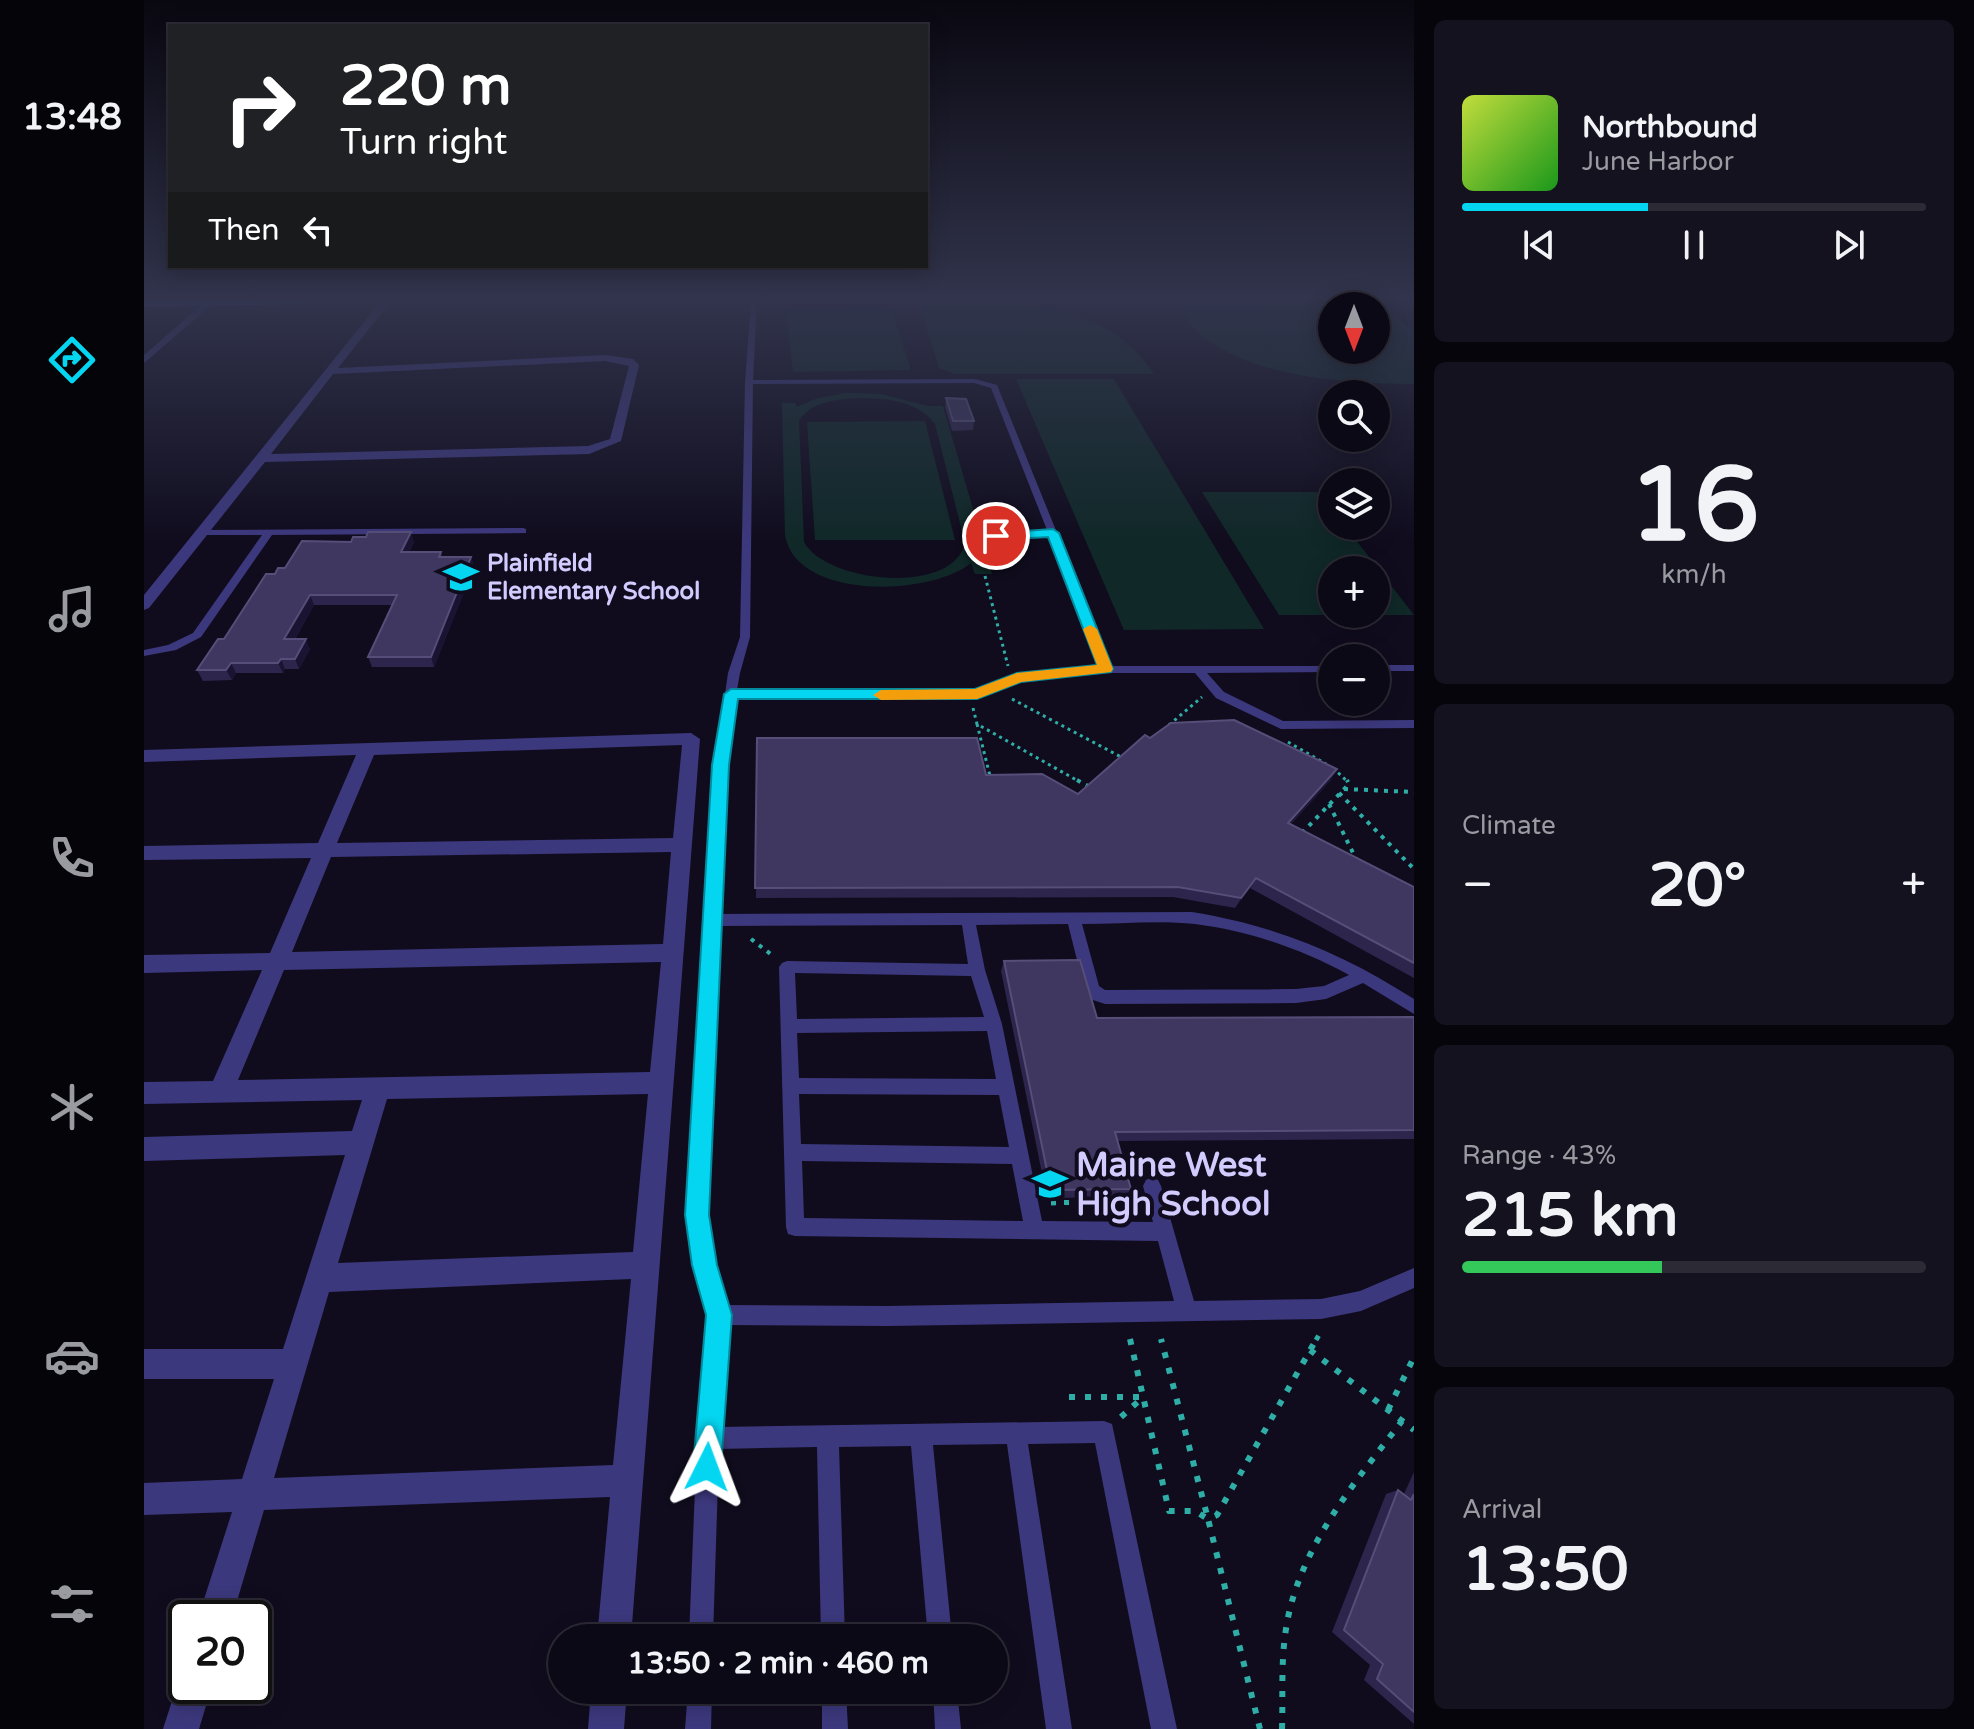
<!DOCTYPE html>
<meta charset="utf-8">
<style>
body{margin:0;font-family:"Varela Round",sans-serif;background:#15121f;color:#f1f3f6;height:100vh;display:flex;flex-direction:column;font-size:30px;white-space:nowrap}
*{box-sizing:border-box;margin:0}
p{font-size:26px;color:#9a9aa1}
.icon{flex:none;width:44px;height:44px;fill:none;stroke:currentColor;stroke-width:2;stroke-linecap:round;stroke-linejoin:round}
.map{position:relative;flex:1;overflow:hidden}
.sheet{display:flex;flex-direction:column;gap:20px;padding:20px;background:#07050c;width:560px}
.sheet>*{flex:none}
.top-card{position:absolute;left:24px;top:24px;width:760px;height:244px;border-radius:0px;box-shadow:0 4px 20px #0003,0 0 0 2px #2c2a35;background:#202124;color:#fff;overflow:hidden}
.needle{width:52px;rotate:180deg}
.fabs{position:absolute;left:1174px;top:292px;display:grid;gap:16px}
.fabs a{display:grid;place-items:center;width:72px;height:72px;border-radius:50%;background:#0c0916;box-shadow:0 4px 20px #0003,0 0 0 2px #2c2a35;font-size:40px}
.speed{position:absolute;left:24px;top:1600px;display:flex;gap:16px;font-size:40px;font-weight:700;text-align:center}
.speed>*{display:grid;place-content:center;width:104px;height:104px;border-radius:50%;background:#0c0916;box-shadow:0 4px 20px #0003,0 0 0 2px #2c2a35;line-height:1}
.speed .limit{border:4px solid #111;border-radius:12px;background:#fff;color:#111}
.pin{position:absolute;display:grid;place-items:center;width:68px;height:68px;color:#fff;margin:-34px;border:4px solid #fff;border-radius:50%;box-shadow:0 2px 8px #0007}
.me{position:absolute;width:88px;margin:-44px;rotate:3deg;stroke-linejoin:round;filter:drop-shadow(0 0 6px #0008)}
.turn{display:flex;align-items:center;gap:28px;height:168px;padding:0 40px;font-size:36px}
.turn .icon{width:104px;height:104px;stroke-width:2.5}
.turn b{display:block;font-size:56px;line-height:68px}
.then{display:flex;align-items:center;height:76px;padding:0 40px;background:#0003;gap:16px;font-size:30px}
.big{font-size:60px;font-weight:700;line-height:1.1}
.sheet .card{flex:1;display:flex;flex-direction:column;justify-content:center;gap:12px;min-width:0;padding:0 28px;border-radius:12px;background:#15121f}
.sheet .dial{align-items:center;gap:0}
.dial b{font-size:104px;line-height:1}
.song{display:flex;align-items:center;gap:24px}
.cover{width:96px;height:96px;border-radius:12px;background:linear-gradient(135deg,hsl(70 70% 55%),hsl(120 70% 35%))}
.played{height:8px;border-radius:4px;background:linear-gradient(90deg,#04d6f1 40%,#2c2a35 40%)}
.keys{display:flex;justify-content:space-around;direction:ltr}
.heat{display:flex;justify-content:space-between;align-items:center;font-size:44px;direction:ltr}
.charge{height:12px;border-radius:6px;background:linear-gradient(90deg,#34c759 43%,#2c2a35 0)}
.trip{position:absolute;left:404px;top:1624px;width:460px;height:80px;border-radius:40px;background:#0c0916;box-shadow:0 4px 20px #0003,0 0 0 2px #2c2a35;font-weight:700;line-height:80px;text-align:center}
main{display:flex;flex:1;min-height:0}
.tabs{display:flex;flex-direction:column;width:144px;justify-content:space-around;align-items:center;background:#050409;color:#9a9aa1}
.tabs .icon{width:56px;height:56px}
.tabs .active{color:#04d6f1}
.tabs b{font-size:36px;color:#f1f3f6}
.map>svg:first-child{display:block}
</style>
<main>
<nav class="tabs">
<b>13:48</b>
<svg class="icon active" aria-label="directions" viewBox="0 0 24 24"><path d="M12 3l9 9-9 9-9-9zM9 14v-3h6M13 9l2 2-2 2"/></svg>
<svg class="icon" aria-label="music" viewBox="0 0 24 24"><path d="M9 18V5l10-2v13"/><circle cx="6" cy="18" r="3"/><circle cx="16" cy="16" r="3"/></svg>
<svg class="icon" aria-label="phone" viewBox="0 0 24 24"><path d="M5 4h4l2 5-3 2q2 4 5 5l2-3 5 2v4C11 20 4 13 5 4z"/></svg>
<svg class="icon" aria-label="climate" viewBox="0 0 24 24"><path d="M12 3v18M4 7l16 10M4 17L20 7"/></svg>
<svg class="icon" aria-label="car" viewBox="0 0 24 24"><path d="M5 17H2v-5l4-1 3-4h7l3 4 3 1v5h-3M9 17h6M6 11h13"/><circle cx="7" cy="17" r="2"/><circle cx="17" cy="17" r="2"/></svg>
<svg class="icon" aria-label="filters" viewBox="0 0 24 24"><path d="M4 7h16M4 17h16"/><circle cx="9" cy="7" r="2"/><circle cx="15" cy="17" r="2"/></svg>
</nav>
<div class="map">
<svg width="1270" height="1729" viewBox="0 0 1270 1729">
<rect width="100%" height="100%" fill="#100c1e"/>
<g fill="#102828" fill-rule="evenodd">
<path d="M774 301C857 301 959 296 1010 374H811L795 368Z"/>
<path d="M1223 302 1241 307 1270 331V384C1200 384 1067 377 1033 304ZM1232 306V350H1188V306Z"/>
<path d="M747 308 767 370 649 372 642 309Z"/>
<path d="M872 379H970L1120 629 980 630Z"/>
<path d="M702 393 737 394 784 406H799L848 574H831L827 563C787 596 652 601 641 535L638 403H652V407L674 398ZM716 398C743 398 774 401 791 424L821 543C809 596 682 583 660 542L655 421C667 401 694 399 716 398Z"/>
<path d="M781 421 811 540H671L663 422Z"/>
<path d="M1058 492H1173L1188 510V526H1201L1270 615H1135ZM1232 570V614H1188V570Z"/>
</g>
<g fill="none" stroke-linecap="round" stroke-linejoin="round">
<g stroke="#2faea7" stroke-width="3" stroke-dasharray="3 4" stroke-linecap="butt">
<path d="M841 576 864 666"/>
<path d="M868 699 979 758"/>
<path d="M829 708 833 724 936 782"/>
<path d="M833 724 847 780"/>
<path d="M1025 725 1058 697"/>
<path d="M1144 742 1182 764"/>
<path d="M1189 768 1204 782"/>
</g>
<g stroke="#2faea7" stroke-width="4" stroke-dasharray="4 6" stroke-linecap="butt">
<path d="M933 780 946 787"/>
<path d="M1200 789 1270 792"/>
<path d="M1195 793 1270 869"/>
<path d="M1185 804 1212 859"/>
<path d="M1158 833 1205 784 1203 780"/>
<path d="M607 939 628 955"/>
</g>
<g stroke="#2faea7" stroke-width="5" stroke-dasharray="5 8" stroke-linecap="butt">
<path d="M907 1203 941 1202"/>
<path d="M1172 1340 1175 1335"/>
</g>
<g stroke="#2faea7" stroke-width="6" stroke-dasharray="6 10" stroke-linecap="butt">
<path d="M986 1339 1025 1511H1051L1064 1519 1017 1339"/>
<path d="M1166 1350 1270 1430"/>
<path d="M925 1397H999"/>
<path d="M1244 1410 1270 1357"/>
<path d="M977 1417 997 1399"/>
<path d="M1116 1729 1064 1519 1073 1515 1173 1338"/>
<path d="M1138 1729C1139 1698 1137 1666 1141 1636 1151 1552 1209 1485 1258 1421"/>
</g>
<g fill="#3c387d" fill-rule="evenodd">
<path d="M607 301H613L609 380 831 379 853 385 967 666H1188V672L1063 673 1080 692 1139 721 1270 720V728L1137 729 1072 698 1051 673H928L876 681 847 694 818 699 592 698 583 765 576 914 1048 912C1133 926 1198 953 1270 999V1014L1219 983 1182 999 1152 1003 961 1004 946 999 940 988 924 924 832 925 841 970 858 1024 898 1221 1009 1222 999 1186 1002 1180 1008 1177 1014 1180 1017 1186 1050 1301 1177 1299 1216 1291 1270 1268V1288L1217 1311 1177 1319 743 1326 584 1325 576 1427 960 1421 968 1424 1033 1729H1007L951 1443 884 1444 928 1729H902L863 1444 789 1445 808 1638H784L767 1446 695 1447 701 1638H677L673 1447 575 1449 569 1638H545L553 1438 565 1315 550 1265 544 1215 571 765 584 673 596 637 601 382ZM830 383 847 388 903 530 849 534 847 536 853 558 858 561 863 558 858 539 905 536 955 666 928 667 873 674 840 688 818 691 593 690 596 673 606 637 609 384ZM938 924C975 924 1015 920 1051 924 1106 931 1157 949 1205 975L1180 986 1152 989 961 990 955 986ZM818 925 824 964 643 961 638 963 635 967 642 1227 644 1234 651 1236 1014 1241 1030 1301 743 1306 582 1305 570 1265 562 1215 576 926ZM651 973 827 976 840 1017 653 1019ZM843 1031 852 1079 655 1078 653 1033ZM655 1094 855 1095 865 1147 657 1144ZM658 1161 868 1164 879 1221 660 1218Z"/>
<path d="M379 528 382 529V533L128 535 57 637 32 650 0 656V650L24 645 49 633 118 535H57L52 532 54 530Z"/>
<rect x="1232" y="665" width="38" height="6"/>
<path d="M544 1690H568L567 1729H541Z"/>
<path d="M678 1690H702L704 1729H678Z"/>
<path d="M789 1690H813L817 1729H791Z"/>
</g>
<g fill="#3c387d" fill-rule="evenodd">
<path d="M62 301 71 302 0 363V355Z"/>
<path d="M237 301H247L194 368 461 355 489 359 495 365 477 441 445 454 121 462 5 608 0 610V595ZM461 361 485 366 466 439 444 446 127 454 189 374Z"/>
<path d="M547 733 556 739 487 1638H453L466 1497 120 1510 88 1618H54L88 1512 0 1515V1483L98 1479 130 1379H0V1349H139L201 1155 0 1161V1137L208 1131 218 1100 0 1104V1082L69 1081 118 970 0 973V955L126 953 167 858 0 860V846L174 843 212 755 0 762V750ZM538 745 529 838 193 843 230 755ZM527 852 519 944 148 952 187 857ZM517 962 506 1072 94 1080 140 970ZM504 1094 489 1252 194 1263 243 1099ZM487 1279 469 1465 130 1478 185 1292Z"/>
<path d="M42 1672V1686H68L55 1729H19L37 1673Z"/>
<path d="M447 1690H483L480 1729H444Z"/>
</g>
<path fill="#6963fc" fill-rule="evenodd" d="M0 301H169L164 304 0 307Z"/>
</g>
<g fill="#2d254c">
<path d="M802 398 830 421 829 430 808 431 801 407Z"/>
<path d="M222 537 270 542 265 552H297L298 557H327L330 567 290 667H228L224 657 248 605H170L151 639 166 649 155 669H141L139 673H92L88 680 59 681 53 670 80 639 131 574 141 568 207 542Z"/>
<path d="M613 738 842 775 934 794 1006 738 1187 780 1147 824 1270 887V978L1106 888 1091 908 1029 897 612 898Z"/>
<path d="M860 961 953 1018 1270 1017V1139L973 1141 987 1189 981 1197 903 1198 857 971Z"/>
<path d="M1270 1472V1724L1220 1680 1226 1665 1188 1632 1242 1494 1254 1490 1260 1494Z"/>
</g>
<g fill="#1a1432">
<path d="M267 532 270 542 260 562 257 552Z"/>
<path d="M327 557 330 567 290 667 287 657Z"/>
<path d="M166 595 170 605 145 649 140 639Z"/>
<path d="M162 639 166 649 155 669 151 659Z"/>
<path d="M137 659 141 669 139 673 134 663Z"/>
<path d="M87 663 92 673 88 680 82 670Z"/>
<path d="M1193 769 1187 780 1138 833 1144 823Z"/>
<path d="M1112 878 1106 888 1091 908 1097 898Z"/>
</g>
<g fill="#3f375f" stroke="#564e78" stroke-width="2">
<path d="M802 398 822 399 830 421H809Z"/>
<path d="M224 532H267L257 552H297L295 557H327L287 657H224L253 595H166L140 639H162L151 659H137L134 663H87L82 670H53L74 639H80L122 574H131L134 568H141L158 541 207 542 209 537H222Z"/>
<path d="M1090 720 1193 769 1144 823 1270 887V963L1112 878 1097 898 1034 887 611 888 613 738H833L842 775 898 774 934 794 1001 735 1006 738 1027 723Z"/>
<path d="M936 960 953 1018 1270 1017V1130L971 1132 987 1189 907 1190 860 961Z"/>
<path d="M1254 1490 1267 1500 1270 1494V1712L1233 1679 1239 1664 1200 1630Z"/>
</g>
<linearGradient id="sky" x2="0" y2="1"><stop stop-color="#090710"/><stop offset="0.55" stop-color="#31344c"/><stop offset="1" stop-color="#31344c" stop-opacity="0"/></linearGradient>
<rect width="1270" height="543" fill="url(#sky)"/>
<path fill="#04d6f1" stroke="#038b9d" stroke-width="2" d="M909 529 915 533 969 669 967 672 877 682 833 699H594L585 765 565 1215 573 1265 588 1315 577 1467 573 1477 563 1481 553 1477 549 1467 562 1315 548 1265 541 1215 568 765 580 694 587 689H831L873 673 953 665 904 537 852 540 846 536 852 533Z"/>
<path fill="#f59e0b" d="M946 625 953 629 969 669 967 672 877 682 833 699 737 700 729 695 737 690 831 689 873 673 953 665 939 629Z"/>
<defs>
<g id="school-bare" transform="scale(2.76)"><path d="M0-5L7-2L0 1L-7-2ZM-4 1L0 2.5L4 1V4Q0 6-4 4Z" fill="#04d6f1" stroke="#100c1e" stroke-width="2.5" paint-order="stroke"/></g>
</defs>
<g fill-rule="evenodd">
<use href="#school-bare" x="317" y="577"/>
<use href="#school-bare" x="906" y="1184"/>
</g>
<g text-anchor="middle" stroke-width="8" stroke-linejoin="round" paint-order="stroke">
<g font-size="24" font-weight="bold" fill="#d1cbfe" stroke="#100c1e" text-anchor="start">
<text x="343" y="571">Plainfield<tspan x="343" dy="28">Elementary School</tspan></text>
</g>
<g font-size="34" font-weight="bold" fill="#d1cbfe" stroke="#100c1e" text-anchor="start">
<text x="932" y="1176">Maine West<tspan x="932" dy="39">High School</tspan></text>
</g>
</g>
</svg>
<div class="fabs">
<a><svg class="needle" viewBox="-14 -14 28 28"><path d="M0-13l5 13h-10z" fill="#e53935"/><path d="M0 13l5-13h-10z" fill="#9a9aa1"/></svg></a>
<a><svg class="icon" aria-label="search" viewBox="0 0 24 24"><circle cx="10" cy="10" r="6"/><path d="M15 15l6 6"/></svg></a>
<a><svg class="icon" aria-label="layers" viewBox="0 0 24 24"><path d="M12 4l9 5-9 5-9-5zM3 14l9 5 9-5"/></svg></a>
<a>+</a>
<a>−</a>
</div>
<div class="speed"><div class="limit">20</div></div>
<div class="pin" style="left:852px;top:536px;background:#d93025"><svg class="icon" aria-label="arrive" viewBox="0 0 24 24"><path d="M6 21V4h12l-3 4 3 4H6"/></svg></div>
<svg class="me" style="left:563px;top:1467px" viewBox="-20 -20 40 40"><path d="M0-17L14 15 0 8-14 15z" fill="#04d6f1" stroke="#fff" stroke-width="4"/></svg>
<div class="trip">13:50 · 2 min · 460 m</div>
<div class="top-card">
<div class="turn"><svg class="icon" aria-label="right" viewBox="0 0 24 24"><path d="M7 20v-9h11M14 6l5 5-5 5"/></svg><div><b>220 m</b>Turn right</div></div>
<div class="then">Then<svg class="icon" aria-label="left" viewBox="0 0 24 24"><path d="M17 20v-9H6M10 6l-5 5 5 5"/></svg></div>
</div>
</div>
<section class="sheet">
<div class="card">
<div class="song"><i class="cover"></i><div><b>Northbound</b><p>June Harbor</p></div></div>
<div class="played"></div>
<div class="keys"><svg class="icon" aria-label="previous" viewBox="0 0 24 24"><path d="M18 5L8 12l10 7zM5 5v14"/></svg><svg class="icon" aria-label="pause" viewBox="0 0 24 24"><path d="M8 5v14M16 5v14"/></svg><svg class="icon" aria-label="next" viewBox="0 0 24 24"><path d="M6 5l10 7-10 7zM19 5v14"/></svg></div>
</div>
<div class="card dial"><b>16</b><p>km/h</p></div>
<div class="card"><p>Climate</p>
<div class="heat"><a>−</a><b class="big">20°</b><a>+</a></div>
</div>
<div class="card"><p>Range · 43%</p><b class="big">215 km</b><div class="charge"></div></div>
<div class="card"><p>Arrival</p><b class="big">13:50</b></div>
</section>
</main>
